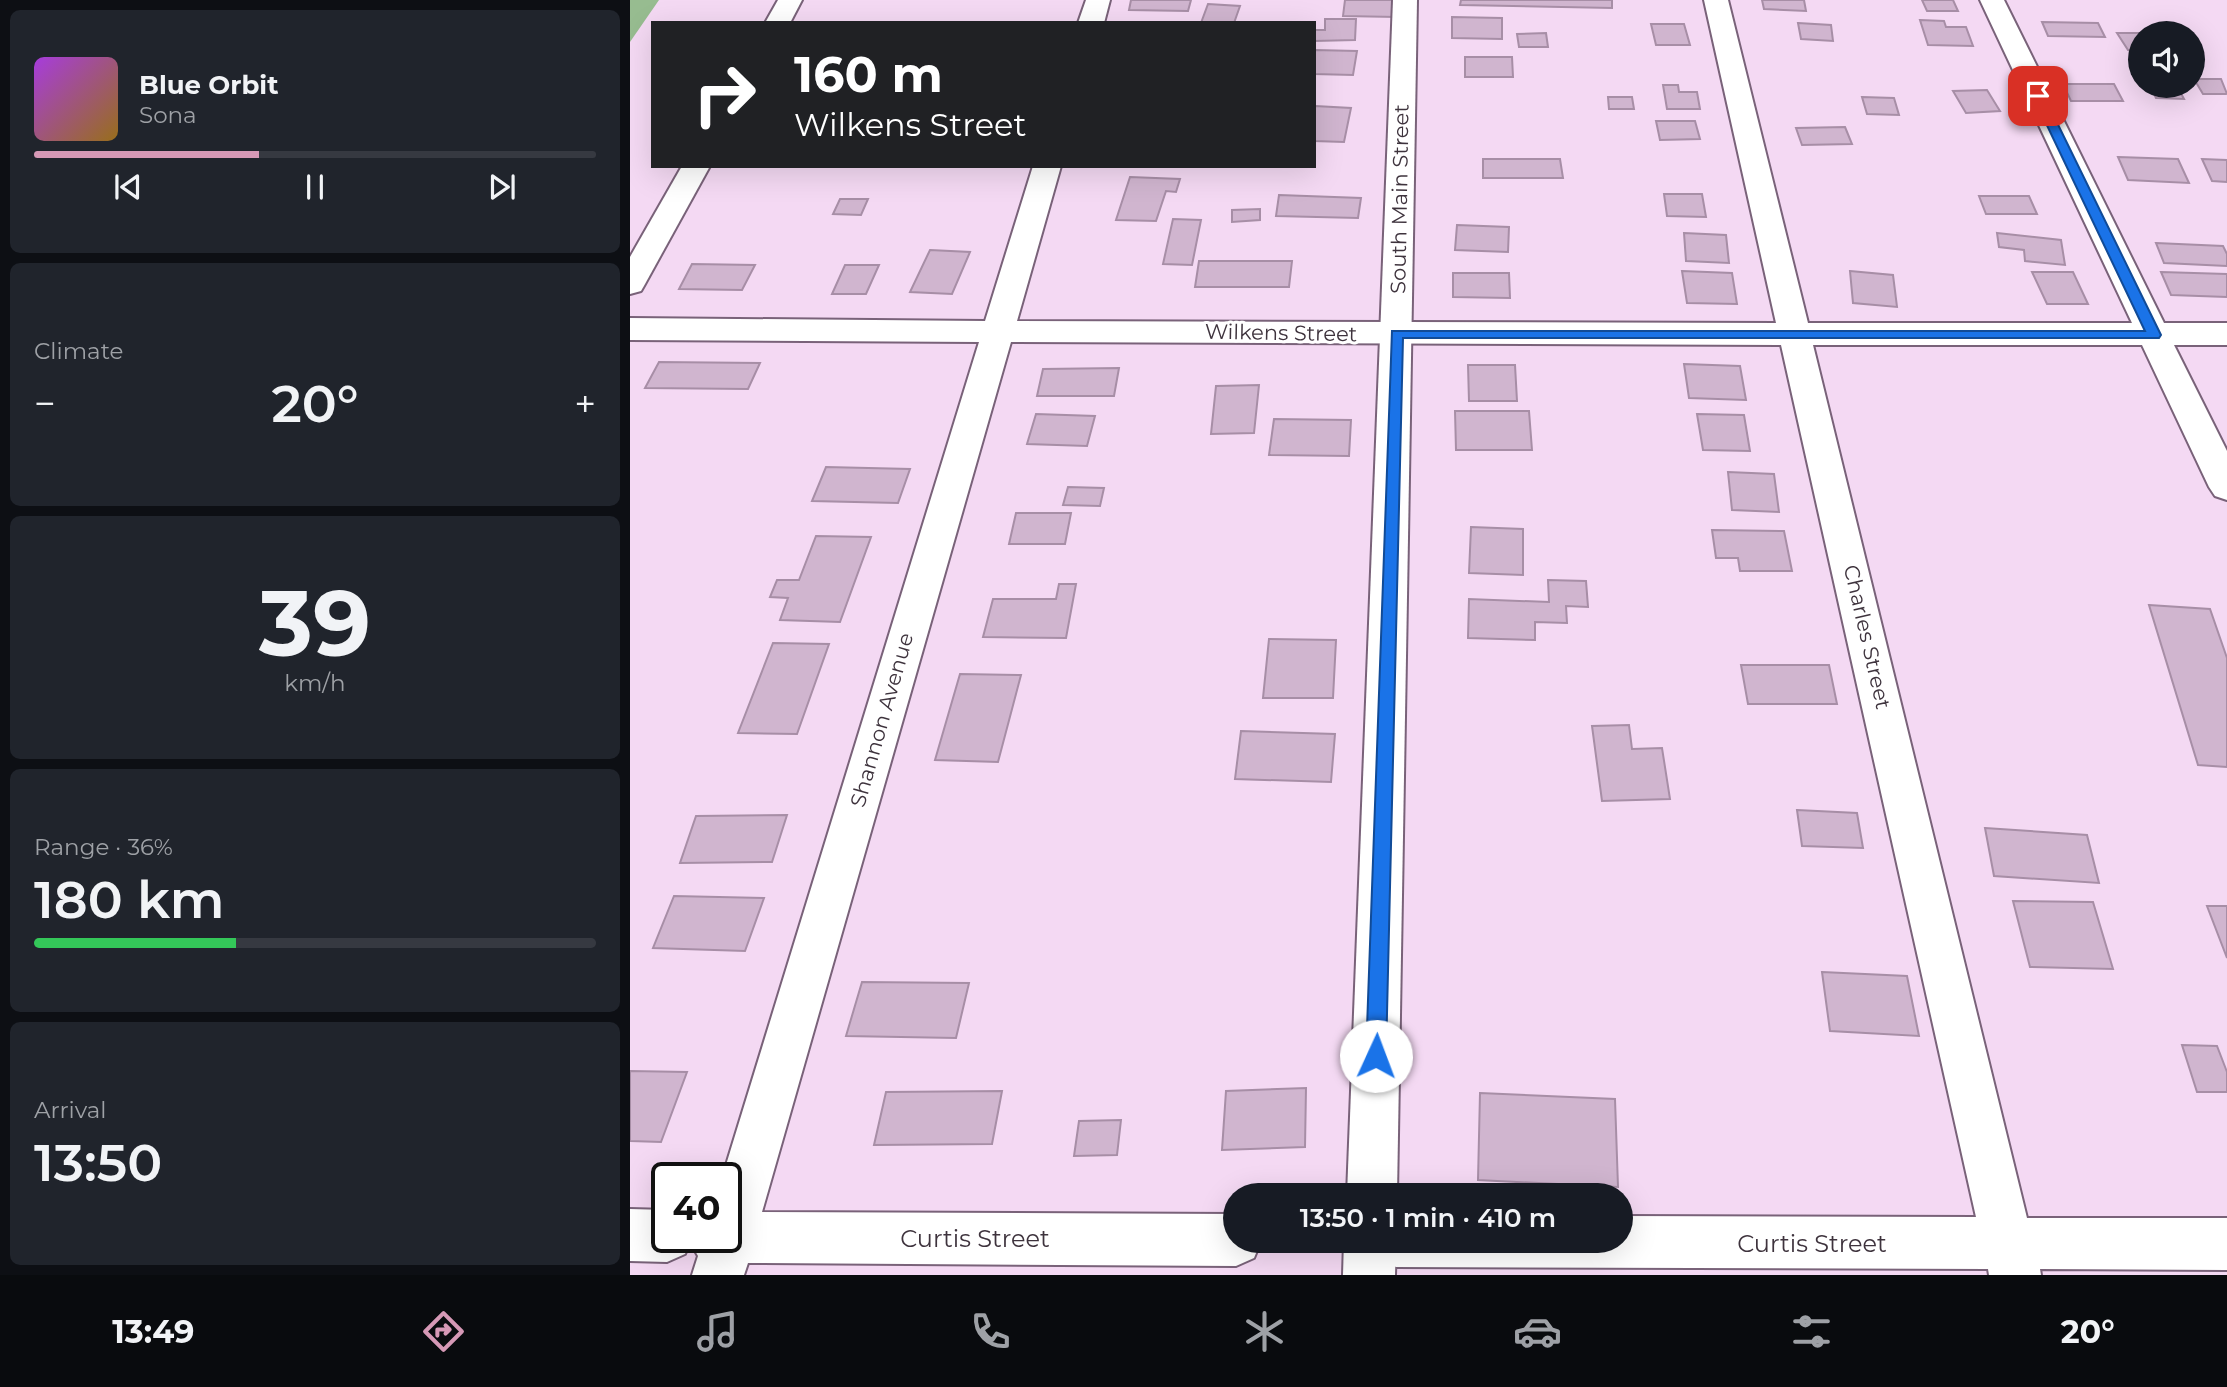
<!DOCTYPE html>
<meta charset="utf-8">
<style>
body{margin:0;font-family:Montserrat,sans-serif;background:#20242c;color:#f1f3f6;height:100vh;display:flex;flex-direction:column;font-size:26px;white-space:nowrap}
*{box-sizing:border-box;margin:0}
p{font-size:23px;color:#9ea1a6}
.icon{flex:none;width:38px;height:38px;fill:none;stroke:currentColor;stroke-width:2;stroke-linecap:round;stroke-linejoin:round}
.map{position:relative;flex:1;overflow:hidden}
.side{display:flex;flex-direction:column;gap:10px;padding:10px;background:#0d0f14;width:630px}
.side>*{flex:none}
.top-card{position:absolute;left:21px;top:21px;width:665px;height:147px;border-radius:0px;box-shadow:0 7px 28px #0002;background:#202124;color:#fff;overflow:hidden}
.controls{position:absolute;left:1498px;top:21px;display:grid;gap:14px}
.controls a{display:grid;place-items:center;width:77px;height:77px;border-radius:50%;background:#171b24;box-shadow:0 7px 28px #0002;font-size:35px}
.speed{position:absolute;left:21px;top:1162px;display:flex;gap:14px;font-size:35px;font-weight:700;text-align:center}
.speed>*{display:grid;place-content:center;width:91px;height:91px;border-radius:50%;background:#171b24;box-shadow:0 7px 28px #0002;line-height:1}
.speed .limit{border:4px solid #111;border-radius:10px;background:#fff;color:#111}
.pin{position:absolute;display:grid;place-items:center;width:60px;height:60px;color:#fff;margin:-30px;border-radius:14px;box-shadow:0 4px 10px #0006}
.me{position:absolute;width:77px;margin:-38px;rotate:2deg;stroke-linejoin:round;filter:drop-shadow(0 0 5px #0008)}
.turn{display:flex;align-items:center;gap:24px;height:147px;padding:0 28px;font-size:32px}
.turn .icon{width:91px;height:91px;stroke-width:2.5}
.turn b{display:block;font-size:49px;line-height:60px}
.big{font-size:52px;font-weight:600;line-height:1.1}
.side .card{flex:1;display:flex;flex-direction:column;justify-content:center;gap:10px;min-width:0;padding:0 24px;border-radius:10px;background:#20242c}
.side .dial{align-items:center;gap:0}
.dial b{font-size:91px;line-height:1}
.song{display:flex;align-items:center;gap:21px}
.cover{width:84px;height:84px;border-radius:10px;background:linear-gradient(135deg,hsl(280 70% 55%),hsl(40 70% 35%))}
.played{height:7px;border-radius:4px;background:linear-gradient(90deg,#d699b6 40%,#363941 40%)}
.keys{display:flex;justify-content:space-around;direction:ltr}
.heat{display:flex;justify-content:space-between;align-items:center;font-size:38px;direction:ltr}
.charge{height:10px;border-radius:5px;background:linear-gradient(90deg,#34c759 36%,#363941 0)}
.trip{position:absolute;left:593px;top:1183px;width:410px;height:70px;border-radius:35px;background:#171b24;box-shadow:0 7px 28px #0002;font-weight:600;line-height:70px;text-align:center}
.menu{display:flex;height:112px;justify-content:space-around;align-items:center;background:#090b0e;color:#9ea1a6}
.menu .icon{width:49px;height:49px}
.menu .selected{color:#d699b6}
.menu b{font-size:32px;color:#f1f3f6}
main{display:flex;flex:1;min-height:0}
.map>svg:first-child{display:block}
</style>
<main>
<section class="side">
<div class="card">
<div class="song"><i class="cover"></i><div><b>Blue Orbit</b><p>Sona</p></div></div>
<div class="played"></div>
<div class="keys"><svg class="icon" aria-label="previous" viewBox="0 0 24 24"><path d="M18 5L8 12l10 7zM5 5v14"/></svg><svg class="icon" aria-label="pause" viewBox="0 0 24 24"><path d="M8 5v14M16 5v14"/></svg><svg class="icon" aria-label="next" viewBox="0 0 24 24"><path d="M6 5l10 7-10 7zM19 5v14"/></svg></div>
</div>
<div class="card"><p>Climate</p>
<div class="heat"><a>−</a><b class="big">20°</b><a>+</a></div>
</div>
<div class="card dial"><b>39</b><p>km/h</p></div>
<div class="card"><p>Range · 36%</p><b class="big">180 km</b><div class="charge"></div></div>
<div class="card"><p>Arrival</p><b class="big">13:50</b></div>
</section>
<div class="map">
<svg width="1597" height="1275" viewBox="0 0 1597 1275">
<rect width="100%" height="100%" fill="#f4d9f3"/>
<path fill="#97bc90" d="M0 0H29L0 42Z"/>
<g fill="#d0b5cf" stroke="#a78ea6" stroke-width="2">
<path d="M501 0H561L558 11 499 10Z"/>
<path d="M715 0H767L766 17 713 16Z"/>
<path d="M831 0H982V8L830 5Z"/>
<path d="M1132 0H1174L1176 11 1134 9Z"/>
<path d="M1292 0H1323L1328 11H1297Z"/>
<path d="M578 4 610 6 604 23H571Z"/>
<path d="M822 17 872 18V39L822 38Z"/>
<path d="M695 19H726L725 40 684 41V30H695Z"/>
<path d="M1290 20 1314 21 1316 27H1336L1343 46 1298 45Z"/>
<path d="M1412 22 1468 23 1475 37 1418 36Z"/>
<path d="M1168 23 1201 25 1203 41 1171 39Z"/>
<path d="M1021 24H1054L1060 45H1026Z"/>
<path d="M916 33 918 47H889L887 34Z"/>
<path d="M1487 33H1527H1510V50H1498Z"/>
<path d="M684 50 727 51 723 75 684 74Z"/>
<path d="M835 57H882L883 77H835Z"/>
<path d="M1564 79H1591L1597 94H1573Z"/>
<path d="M1433 84H1484L1493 101H1441Z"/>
<path d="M1033 85H1048L1049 92H1067L1070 109H1037Z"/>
<path d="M1520 86H1547L1554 99 1526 98Z"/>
<path d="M1357 90 1370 111 1336 113 1323 91Z"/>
<path d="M978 97H1002L1004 109H979Z"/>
<path d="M1232 97 1264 98 1269 115 1237 114Z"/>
<path d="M685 106 721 108 714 142 684 141Z"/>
<path d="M1026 121H1065L1070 139 1030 140Z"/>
<path d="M1215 127 1222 144 1172 145 1166 128Z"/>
<path d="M1488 157 1548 159 1559 183 1498 180Z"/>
<path d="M853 159H930L933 178H853Z"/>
<path d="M1572 159 1597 160V182L1582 181Z"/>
<path d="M500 177 550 179 546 192 536 191 526 221 486 220Z"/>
<path d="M1034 194H1072L1076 217 1037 216Z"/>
<path d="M649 195 731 198 728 218 646 216Z"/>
<path d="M1349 196H1399L1407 214H1356Z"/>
<path d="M210 199H238L231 215 203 214Z"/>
<path d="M630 209V220L602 222V210Z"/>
<path d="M543 219 571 220 562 265 533 264Z"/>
<path d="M827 225 879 227 878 252 825 250Z"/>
<path d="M1054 233 1096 235 1099 263 1056 261Z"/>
<path d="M1367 233 1431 240 1435 265 1395 261 1394 250 1369 247Z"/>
<path d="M1526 243 1593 246 1597 254V266L1534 263Z"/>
<path d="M300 250 340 252 322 294 280 292Z"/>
<path d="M569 261H662L659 287H565Z"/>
<path d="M62 264 125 265 112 290 49 289Z"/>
<path d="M215 265H249L236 294H202Z"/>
<path d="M1052 271 1102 273 1107 304 1057 303Z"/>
<path d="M1220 271 1263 275 1267 307 1223 303Z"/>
<path d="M1402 272H1443L1458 304H1417Z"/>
<path d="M1531 272 1597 274V297L1541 295Z"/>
<path d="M823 273H879L880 298 823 297Z"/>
<path d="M29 362 130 363 118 389 15 388Z"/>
<path d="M1054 364 1110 366 1116 400 1059 398Z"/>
<path d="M838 365H885L887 401H839Z"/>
<path d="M489 368 484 396H407L413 369Z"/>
<path d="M629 385 624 433 581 434 586 386Z"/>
<path d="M825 411H899L902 450H826Z"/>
<path d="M406 414 465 416 457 446 397 444Z"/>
<path d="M1067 414 1114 415 1120 451 1073 450Z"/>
<path d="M644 419 721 420 719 456 639 455Z"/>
<path d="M196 467 280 469 268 503 182 501Z"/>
<path d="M1098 472 1144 474 1149 512 1102 510Z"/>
<path d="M438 487 474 488 470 506 433 505Z"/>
<path d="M386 513H441L435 544H379Z"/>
<path d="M841 527 893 529V575L839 573Z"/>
<path d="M1082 530 1154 531 1162 571H1110L1108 558H1086Z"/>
<path d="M186 536 241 537 210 622 150 620 158 598 140 597 147 580H169Z"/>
<path d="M918 580 956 581 958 607 936 606 937 623 905 622V640L838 638 839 599 919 602Z"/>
<path d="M429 584H446L436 638 353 637 363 599H426Z"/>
<path d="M1519 605 1580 609 1597 658V767L1568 765Z"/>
<path d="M639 639 706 640 703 698H633Z"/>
<path d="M143 643 199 644 167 734 108 733Z"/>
<path d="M1111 665H1199L1207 704H1118Z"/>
<path d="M330 674 391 675 368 762 305 760Z"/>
<path d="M999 725 1002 749 1032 748 1040 799 972 801 962 726Z"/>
<path d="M611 731 705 734 701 782 605 779Z"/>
<path d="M1167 810 1227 813 1233 848 1172 846Z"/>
<path d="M157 815 142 862 50 863 66 816Z"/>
<path d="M1355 828 1457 835 1469 883 1364 876Z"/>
<path d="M44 896 134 898 115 951 23 948Z"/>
<path d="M1383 901 1463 902 1483 969 1400 967Z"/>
<path d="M1577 906H1597V958Z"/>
<path d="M1192 972 1277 976 1289 1036 1200 1031Z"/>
<path d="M232 982 339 983 326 1038 216 1036Z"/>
<path d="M1552 1045 1587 1046 1597 1072V1092H1567Z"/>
<path d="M0 1071 57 1072 31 1142 0 1141Z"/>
<path d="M676 1088 675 1147 592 1150 596 1091Z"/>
<path d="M372 1091 362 1144 244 1145 256 1092Z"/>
<path d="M850 1093 985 1099 988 1187 848 1180Z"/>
<path d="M491 1120 487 1155 444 1156 449 1121Z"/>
</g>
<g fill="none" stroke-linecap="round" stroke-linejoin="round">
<g stroke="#796279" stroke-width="4">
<g id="minor">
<path d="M148 0H172L160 23H135Z"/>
<path d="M456 0H480L474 23H448Z"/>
<path d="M1074 0H1098L1178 323H1502L1350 0H1374L1534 323H1597V345H1544L1597 451V500L1585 496 1579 487 1512 345H1183L1397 1218H1597V1270L1410 1269 1411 1275H1359L1358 1269 766 1267 748 1259 740 1241H990V1216L1346 1217 1151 345 381 342 132 1212 606 1214V1241H631L624 1258 606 1266 118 1263 114 1275H62L68 1256 60 1242 55 1254 37 1262 0 1261V1209L37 1210V1237H96V1178H92L349 342 0 340V318L355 321 403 166H431L387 321 1146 323Z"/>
<path d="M52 166H80L15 284 11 291 0 294V257Z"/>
</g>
</g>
<g stroke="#796279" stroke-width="4">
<g id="tertiary">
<path d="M763 0H787L767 1195H717Z"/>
<path d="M714 1241H766L765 1275H713Z"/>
</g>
</g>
<use href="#minor" fill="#fff" fill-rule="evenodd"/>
<use href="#tertiary" fill="#fff" fill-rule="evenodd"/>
</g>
<path fill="#1a73e8" stroke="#114b97" stroke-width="2" d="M1408 92 1414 96 1531 335 1529 338H773L756 1056 753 1063 746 1066 739 1063 736 1056 762 331H1515L1403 96Z"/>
<g text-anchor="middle" stroke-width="6" stroke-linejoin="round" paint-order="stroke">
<g font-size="21" fill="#3e333d" stroke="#fff">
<text transform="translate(770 199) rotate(-89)" y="7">South Main Street</text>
<text transform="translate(651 333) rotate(1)" y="7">Wilkens Street</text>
<text transform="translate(1237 637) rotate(77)" y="7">Charles Street</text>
<text transform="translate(252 720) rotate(-74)" y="7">Shannon Avenue</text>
</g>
<g font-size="24" fill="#3e333d" stroke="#fff">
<text x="345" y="1247">Curtis Street</text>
<text x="1182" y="1252">Curtis Street</text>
</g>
</g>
</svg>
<div class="controls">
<a><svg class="icon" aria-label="sound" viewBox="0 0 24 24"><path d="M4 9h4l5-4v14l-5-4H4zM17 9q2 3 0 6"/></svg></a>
</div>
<div class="speed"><div class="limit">40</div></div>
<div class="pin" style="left:1408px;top:96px;background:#d93025"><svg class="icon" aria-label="arrive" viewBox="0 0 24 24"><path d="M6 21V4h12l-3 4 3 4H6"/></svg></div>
<svg class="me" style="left:746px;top:1056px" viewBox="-20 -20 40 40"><circle r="19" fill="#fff"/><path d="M0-13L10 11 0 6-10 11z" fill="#1a73e8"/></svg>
<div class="trip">13:50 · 1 min · 410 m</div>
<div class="top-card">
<div class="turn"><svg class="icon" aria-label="right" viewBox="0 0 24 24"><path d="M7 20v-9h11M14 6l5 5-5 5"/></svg><div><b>160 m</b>Wilkens Street</div></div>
</div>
</div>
</main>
<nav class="menu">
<b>13:49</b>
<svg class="icon selected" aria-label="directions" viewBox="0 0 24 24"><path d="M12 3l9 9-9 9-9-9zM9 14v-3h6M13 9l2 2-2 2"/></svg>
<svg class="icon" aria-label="music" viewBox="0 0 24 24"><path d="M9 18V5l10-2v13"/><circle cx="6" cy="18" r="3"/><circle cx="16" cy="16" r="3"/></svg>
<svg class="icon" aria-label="phone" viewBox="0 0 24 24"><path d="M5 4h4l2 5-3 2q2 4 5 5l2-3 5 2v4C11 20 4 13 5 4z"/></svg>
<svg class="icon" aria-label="climate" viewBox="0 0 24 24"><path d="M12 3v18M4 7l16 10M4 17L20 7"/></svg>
<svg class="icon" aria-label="car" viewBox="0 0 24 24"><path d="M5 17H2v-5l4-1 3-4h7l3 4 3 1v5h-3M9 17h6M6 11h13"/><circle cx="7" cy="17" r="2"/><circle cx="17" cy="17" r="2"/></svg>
<svg class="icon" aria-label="filters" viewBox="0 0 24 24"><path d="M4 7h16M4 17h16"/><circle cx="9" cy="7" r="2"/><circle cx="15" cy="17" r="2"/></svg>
<b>20°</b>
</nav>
